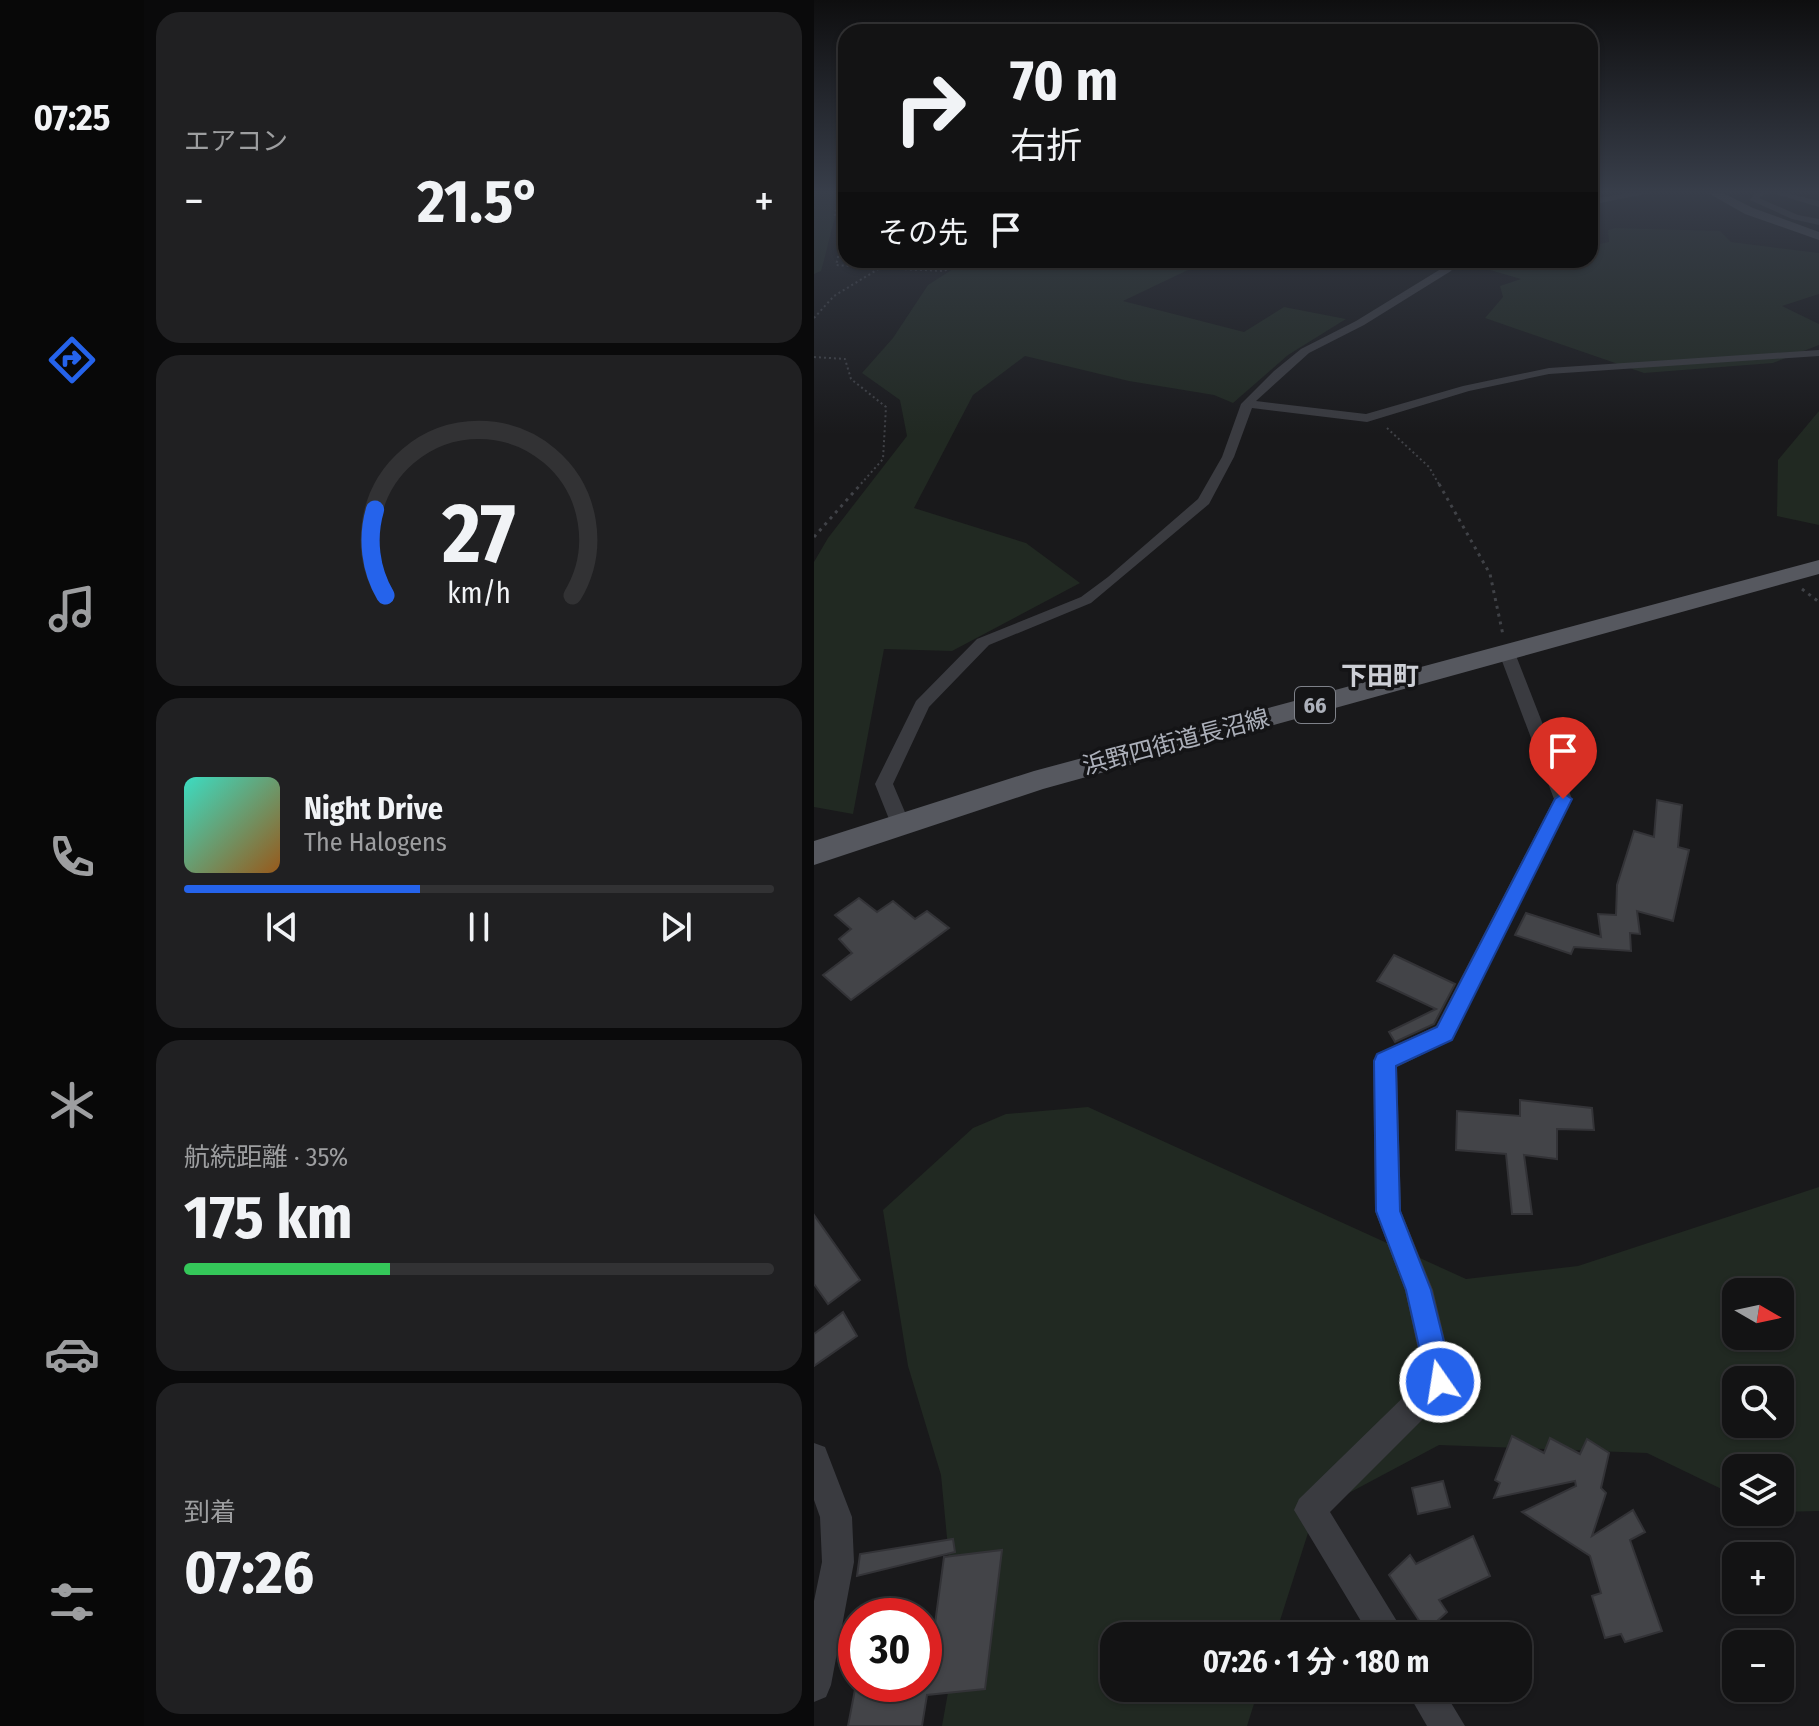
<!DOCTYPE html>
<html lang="ja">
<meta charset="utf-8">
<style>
body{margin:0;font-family:"Fira Sans Condensed","Noto Sans JP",sans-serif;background:#202022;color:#f1f3f6;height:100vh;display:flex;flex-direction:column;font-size:30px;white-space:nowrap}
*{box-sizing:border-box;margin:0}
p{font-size:26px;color:#9d9ea0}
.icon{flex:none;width:44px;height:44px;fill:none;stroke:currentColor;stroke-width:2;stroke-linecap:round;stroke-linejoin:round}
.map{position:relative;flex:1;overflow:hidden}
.drawer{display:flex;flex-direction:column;gap:12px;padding:12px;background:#0a0a0b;width:670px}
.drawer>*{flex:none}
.guide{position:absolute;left:24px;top:24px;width:760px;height:244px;border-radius:24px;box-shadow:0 2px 6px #0004,0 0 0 2px #323234;background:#131314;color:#f1f3f6;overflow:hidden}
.needle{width:52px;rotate:99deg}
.fabs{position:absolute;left:908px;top:1278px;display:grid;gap:16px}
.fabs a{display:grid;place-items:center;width:72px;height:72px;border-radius:16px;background:#131314;box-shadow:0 2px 6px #0004,0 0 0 2px #323234;font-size:40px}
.speed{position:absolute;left:24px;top:1598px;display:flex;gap:16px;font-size:40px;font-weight:700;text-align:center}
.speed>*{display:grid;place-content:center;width:104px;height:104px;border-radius:50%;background:#131314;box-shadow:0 2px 6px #0004,0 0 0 2px #323234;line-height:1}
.speed .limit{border:12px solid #d22;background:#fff;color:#111}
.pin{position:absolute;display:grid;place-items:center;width:68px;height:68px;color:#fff;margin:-82px -34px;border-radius:50% 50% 50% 0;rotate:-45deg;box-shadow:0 0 8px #0007}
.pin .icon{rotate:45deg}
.me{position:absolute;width:88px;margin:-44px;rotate:347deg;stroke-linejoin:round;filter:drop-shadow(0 0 6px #0008)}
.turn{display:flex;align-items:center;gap:28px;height:168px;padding:0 40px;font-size:36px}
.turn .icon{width:104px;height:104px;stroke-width:2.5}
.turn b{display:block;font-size:56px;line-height:68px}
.then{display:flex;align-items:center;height:76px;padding:0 40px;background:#0003;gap:16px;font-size:30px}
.big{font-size:60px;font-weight:700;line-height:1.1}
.drawer .tile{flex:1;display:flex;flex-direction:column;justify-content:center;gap:12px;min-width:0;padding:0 28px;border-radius:24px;background:#202022}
.drawer .dial{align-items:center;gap:0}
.dial svg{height:208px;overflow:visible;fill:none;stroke:#323234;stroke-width:7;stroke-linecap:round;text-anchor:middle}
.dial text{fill:#f1f3f6;stroke:none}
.song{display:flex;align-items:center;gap:24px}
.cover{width:96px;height:96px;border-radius:12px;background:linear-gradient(135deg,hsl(170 70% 55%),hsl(30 70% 35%))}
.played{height:8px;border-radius:4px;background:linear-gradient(90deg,#2563eb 40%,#323234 40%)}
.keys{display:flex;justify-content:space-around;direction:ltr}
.heat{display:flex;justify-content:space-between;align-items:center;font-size:44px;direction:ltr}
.charge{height:12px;border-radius:6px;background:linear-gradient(90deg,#34c759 35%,#323234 0)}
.trip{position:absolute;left:286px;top:1622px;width:432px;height:80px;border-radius:24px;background:#131314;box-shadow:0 2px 6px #0004,0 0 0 2px #323234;font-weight:700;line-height:80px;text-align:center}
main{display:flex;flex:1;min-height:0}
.tabs{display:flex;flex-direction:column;width:144px;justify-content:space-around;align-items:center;background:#080808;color:#9d9ea0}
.tabs .icon{width:56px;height:56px}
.tabs .current{color:#2563eb}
.tabs b{font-size:36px;color:#f1f3f6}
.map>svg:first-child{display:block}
</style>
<main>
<nav class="tabs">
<b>07:25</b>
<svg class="icon current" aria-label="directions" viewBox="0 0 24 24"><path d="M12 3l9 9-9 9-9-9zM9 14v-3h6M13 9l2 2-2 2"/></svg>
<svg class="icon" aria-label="music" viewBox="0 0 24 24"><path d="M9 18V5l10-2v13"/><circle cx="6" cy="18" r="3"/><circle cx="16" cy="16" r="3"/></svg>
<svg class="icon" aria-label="phone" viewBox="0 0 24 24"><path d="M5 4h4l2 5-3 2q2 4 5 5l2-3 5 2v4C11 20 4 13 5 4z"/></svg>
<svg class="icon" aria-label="climate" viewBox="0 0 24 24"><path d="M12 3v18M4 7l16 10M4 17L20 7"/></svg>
<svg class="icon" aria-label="car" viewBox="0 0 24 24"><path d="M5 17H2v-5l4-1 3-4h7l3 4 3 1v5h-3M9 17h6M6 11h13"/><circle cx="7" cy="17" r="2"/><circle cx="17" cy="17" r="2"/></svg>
<svg class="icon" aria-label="filters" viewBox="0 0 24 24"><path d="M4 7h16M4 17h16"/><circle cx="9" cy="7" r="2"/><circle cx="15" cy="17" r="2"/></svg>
</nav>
<section class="drawer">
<div class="tile"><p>エアコン</p>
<div class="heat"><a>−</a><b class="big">21.5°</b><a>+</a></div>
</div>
<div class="tile dial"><svg viewBox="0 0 100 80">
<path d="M14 69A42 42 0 1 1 86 69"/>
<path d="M14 69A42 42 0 0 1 10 36" stroke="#2563eb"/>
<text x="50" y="56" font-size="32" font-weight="700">27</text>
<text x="50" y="72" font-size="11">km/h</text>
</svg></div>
<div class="tile">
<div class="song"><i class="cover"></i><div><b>Night Drive</b><p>The Halogens</p></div></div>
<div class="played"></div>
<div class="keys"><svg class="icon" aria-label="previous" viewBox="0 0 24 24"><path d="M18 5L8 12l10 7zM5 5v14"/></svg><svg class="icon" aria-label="pause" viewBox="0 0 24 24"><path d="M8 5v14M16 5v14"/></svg><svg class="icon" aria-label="next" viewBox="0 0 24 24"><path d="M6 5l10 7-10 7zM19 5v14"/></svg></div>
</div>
<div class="tile"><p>航続距離 · 35%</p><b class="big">175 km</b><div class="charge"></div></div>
<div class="tile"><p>到着</p><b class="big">07:26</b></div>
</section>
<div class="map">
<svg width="1005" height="1726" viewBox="0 0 1005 1726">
<rect width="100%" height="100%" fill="#19191b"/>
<g fill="#212922" fill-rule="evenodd">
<path d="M0 193 32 194C18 216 15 245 7 271L0 274Z"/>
<path d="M801 228 906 231 917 242 1005 253V294L968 306 1005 324V345L959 363 830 373 671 318 689 297 686 286 707 279 662 266 665 260H776V246L795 242 794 230Z"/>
<path d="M153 260H395L309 301 430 332 470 307 532 319 474 355 419 403 400 395 315 381 211 356 159 395 100 508 212 543 266 583 138 651 70 649 39 814 0 807V562L14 538 93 436 86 400 48 373 79 338 114 285Z"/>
<path d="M1005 411V525L963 516 964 460Z"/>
<path d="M274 1107 652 1279 764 1266 1005 1187V1511L966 1512V1468H922V1496L833 1453 625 1445 501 1511 461 1636H300V1688H445L433 1726H128L143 1642 127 1475 94 1366 69 1210 159 1128 192 1114ZM922 1292H966V1336H922ZM922 1380H966V1424H922Z"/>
</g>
<g fill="#434448" stroke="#333337" stroke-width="2">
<path d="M843 800 868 805 864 847 875 850 859 921 823 911 826 934 816 933 817 951 760 947 757 954 701 935 712 913 787 937 784 914 802 915 803 885 820 831 840 837Z"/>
<path d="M45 898 63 912 79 901 101 919 113 911 135 928 37 1000 9 975 38 953 25 939 37 929 21 915Z"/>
<path d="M580 955 641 984 620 1024 581 1042 575 1032 622 1009 563 981Z"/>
<path d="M706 1100 778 1108 780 1130 743 1129V1159L710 1155 718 1214H698L692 1154 642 1150 643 1111 706 1116Z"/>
<path d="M0 1215 46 1280 14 1304 0 1284Z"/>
<path d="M29 1312 43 1336 0 1366V1334Z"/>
<path d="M698 1436 730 1453 736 1438 766 1454 773 1439 795 1453 787 1488 792 1493 778 1536 819 1510 831 1532 816 1540 848 1631 811 1642 807 1634 791 1638 778 1596 787 1593 776 1556 708 1512 762 1486 761 1481 680 1498 686 1483 681 1480Z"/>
<path d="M629 1481 636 1507 604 1514 598 1488Z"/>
<path d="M659 1536 676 1576 625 1600 633 1612 612 1631 575 1575 596 1555 602 1564Z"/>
<path d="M139 1539 141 1552 43 1576 46 1554Z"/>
<path d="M188 1550 171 1689 113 1695 108 1726H34L42 1684H110V1677L114 1676 130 1557Z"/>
</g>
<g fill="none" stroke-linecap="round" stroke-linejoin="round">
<g stroke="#404247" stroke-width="2" stroke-dasharray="2 3" stroke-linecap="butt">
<path d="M66 268 130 271 150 260"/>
<path d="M0 318 20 296 66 268 22 265 30 233 20 213 32 197"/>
<path d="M0 357 31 359 37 379 72 407 69 459 45 486"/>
<path d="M573 428 615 467 626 486"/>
</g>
<g stroke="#404247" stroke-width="3" stroke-dasharray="3 5" stroke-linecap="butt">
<path d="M625 484 676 574 689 635"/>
<path d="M0 537 47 484"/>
<path d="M988 589 1005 602"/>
</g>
<g fill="#3a3b40" fill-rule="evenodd">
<path d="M815 193H837L776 205V199Z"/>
<path d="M941 193H952L945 198 984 215 1005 219V225L978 219 936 200Z"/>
<path d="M958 193H973L1005 201V207Z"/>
<path d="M634 260H644L637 271 550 325 495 353 442 401 552 414 649 386 735 368 1005 350V356L735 374 655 391 553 422 438 408 420 457 395 504 277 603 175 645 115 707 79 784 96 824 86 831 79 829 61 784 102 701 163 639 267 597 294 577 384 499 408 457 427 404 460 371 487 349 542 321 630 267Z"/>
<path d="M693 648 701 653 758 799 638 1040 583 1067 587 1211 619 1290 641 1382 636 1392 516 1512 592 1636H556L480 1510 485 1499 610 1377 591 1290 561 1211 559 1061 563 1054 622 1026 740 799 685 653Z"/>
<path d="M0 1443 11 1447 38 1517 40 1562 17 1685 12 1697 0 1702V1601L8 1562 6 1517 0 1500Z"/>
<path d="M591 1688H628L651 1726H613Z"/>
</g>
<path fill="#484a50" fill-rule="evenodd" d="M894 193H909L939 208 1005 232V240L931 214Z"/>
<path fill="#56585f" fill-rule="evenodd" d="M1005 560V574L229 789 0 865V841L220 771Z"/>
</g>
<linearGradient id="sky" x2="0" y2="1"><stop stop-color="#0e0e0f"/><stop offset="0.44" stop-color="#383e4a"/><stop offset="1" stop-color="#383e4a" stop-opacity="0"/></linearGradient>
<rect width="1005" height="435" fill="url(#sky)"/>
<path fill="#2563eb" stroke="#184099" stroke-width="2" d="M749 793 758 799 638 1040 582 1066 586 1211 617 1290 640 1382 636 1392 626 1395 617 1392 613 1382 592 1290 562 1211 560 1061 563 1054 623 1027 741 799Z"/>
<g text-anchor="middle" stroke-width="7" stroke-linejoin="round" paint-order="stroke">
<rect fill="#141416" stroke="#7e8189" stroke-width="2" x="481" y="687" width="40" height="36" rx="6"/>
<g font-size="22" font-weight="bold" fill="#acb0ba">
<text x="501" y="713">66</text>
</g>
<g font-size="24" fill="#acb0ba" stroke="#141416">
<text transform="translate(362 742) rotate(-15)" y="8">浜野四街道長沼線</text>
</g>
<g font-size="26" font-weight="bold" fill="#cdcfd6" stroke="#141416">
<text x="566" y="685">下田町</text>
</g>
</g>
</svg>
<div class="fabs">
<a><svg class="needle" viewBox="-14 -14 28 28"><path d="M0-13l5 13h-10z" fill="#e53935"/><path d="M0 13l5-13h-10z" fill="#9d9ea0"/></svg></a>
<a><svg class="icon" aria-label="search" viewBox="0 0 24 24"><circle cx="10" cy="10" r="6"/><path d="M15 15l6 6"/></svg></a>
<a><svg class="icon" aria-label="layers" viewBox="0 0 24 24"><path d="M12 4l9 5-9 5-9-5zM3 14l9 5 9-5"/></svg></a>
<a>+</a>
<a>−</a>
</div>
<div class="speed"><div class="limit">30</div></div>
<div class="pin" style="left:749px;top:799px;background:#d93025"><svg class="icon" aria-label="arrive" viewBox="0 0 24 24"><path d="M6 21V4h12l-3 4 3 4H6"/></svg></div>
<svg class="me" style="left:626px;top:1382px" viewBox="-20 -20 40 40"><circle r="17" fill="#2563eb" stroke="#fff" stroke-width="3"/><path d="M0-11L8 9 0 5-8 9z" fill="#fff"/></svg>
<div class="trip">07:26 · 1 分 · 180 m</div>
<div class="guide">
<div class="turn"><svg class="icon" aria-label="right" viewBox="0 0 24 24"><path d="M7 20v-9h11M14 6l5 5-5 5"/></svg><div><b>70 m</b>右折</div></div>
<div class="then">その先<svg class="icon" aria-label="arrive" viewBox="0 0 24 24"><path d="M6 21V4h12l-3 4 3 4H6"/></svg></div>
</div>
</div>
</main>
